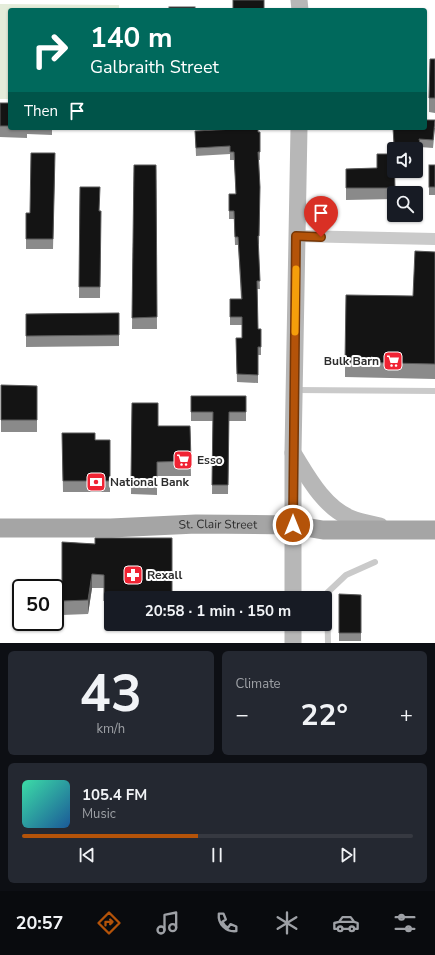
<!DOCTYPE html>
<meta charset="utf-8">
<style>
body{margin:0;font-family:"Nunito Sans",sans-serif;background:#242831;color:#f1f3f6;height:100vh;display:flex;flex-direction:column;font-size:15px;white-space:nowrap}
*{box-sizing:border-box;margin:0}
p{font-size:13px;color:#9ea1a6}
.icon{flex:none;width:22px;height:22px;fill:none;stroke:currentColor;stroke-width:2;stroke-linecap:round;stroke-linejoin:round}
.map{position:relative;height:643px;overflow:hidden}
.panel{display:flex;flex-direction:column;gap:8px;padding:8px;background:#0d0f14;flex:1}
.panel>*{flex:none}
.top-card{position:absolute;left:8px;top:8px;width:419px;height:122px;border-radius:4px;box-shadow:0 1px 3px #0004;background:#00695c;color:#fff;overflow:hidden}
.controls{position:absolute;left:387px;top:142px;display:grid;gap:8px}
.controls a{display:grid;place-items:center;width:36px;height:36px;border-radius:4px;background:#171b24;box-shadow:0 1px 3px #0004;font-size:20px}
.speed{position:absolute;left:12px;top:579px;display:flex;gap:8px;font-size:20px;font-weight:700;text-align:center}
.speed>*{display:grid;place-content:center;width:52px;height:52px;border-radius:50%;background:#171b24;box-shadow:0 1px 3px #0004;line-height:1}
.speed .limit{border:2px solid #111;border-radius:6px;background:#fff;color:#111}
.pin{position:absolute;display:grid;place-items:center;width:34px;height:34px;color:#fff;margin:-41px -17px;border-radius:50% 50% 50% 0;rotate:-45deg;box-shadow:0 0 4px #0007}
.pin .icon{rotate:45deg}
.me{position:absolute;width:44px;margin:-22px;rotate:0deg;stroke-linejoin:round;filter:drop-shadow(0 0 3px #0008)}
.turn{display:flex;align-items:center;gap:14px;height:84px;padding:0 16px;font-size:18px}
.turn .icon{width:52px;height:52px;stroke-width:2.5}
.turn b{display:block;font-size:28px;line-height:34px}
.then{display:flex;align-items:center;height:38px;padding:0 16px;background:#0003;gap:8px;font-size:15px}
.big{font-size:30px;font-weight:700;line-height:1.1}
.panel .tile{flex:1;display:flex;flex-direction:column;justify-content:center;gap:6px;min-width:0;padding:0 14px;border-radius:6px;background:#242831}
.panel .dial{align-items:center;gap:0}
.dial b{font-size:52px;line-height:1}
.song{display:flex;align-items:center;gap:12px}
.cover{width:48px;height:48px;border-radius:6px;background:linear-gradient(135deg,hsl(160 70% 55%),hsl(210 70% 35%))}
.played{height:4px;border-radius:2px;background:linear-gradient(90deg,#b45309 45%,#363941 45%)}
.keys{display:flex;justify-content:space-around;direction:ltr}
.heat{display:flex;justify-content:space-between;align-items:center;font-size:22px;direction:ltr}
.panel .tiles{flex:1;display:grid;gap:8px;grid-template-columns:1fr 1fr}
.tile:last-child{grid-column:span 2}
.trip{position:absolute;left:104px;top:591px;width:228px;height:40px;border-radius:4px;background:#171b24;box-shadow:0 1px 3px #0004;font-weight:700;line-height:40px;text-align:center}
.tab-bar{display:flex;height:64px;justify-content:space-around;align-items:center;background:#090b0e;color:#9ea1a6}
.tab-bar .icon{width:28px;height:28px}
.tab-bar .active{color:#b45309}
.tab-bar b{font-size:18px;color:#f1f3f6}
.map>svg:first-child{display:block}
</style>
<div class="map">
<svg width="435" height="643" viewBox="0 0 435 643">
<rect width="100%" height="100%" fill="#fff"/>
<path fill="#e4ecda" d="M0 4 119 5V10H10V99H0Z"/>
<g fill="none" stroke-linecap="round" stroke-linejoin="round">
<g stroke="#cacaca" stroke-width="6">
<path d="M295 390 435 391"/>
<path d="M328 643 327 593 346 575 375 562"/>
</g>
<path stroke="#cacaca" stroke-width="12" d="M296 236 435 239"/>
<g stroke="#b7b7b7" stroke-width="17">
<path d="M299 0 300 10"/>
<path d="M293 453C308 477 323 506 350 518 359 522 371 524 380 526"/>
<path d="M293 598V452L299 128"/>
<path d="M293 643V624"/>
</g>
<path stroke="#a5a5a5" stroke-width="19" id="s1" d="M0 528H111L196 524 293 525 323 530H435"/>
</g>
<g fill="#8a8a8a">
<path d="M435 59V113L429 112V98Z"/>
<path d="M0 103H10V128H52V135L27 134V138L0 137Z"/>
<path d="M393 128H435L433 148 420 147V151H416V149H394V152Z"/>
<path d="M195 131 260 132V160H259L260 187 259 244H258L260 289H257L258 329 261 337V355H258V383L237 382 236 338H242V325H230V299H241L238 245H235L234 219H229V194H236L234 160H230V154L196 156Z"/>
<path d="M55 163 53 249H26V213H30Z"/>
<path d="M134 165H156L157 329H132Z"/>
<rect x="429" y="165" width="6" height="30"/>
<path d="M377 168 395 171V193H394V199L346 200V169Z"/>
<path d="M80 187 100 211H101L100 298H79Z"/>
<path d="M435 252V379L345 377V362L413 296Z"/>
<path d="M119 313V346L26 347V314Z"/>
<path d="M1 385 37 386V432H1Z"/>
<path d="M191 396H246V421H229L228 494H212L213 421H191Z"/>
<path d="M132 403 158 426H190L191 476H157V495L131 494Z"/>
<path d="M62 433 95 440H110V492H63Z"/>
<path d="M62 542 95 544 111 598V615H104V588H92L88 614 62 615Z"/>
<path d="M339 594 361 595V641H339Z"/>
</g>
<path fill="#5a5a5a" d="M92 574V588L88 614V600Z"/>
<g fill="#141414" stroke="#5a5a5a">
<rect x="233" y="0" width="31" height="10"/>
<rect x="169" y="7" width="26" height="3"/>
<path d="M430 59H435V98H429Z"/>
<rect x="0" y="103" width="10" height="23"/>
<path d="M425 120H435L433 140 419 139 420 143 394 144 393 128H425Z"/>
<path d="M236 128H258V132H260V152H258L260 187 259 236H258L260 281H257L258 329H261V347H258V375L237 374 236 338H242V317H230V299H242L238 237H235L234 211H229V194H236L234 152H230V146L196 148 195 131 236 129Z"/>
<path d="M31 153H55L53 239H26V213H30Z"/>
<path d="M377 154H394L395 188H346V169L377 168Z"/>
<path d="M134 165H156L157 317 132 318Z"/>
<rect x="429" y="165" width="6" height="22"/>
<path d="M80 187H100L99 211H101L100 287H79Z"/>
<path d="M415 251 435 252V364L345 362 346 295 413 296Z"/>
<path d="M119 313V335L26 336V314Z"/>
<path d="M1 385 37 386V420H1Z"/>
<path d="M191 396H246V412H229L228 485H212L213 412H191Z"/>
<path d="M132 403H158V426H190L191 461 157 462V480H131Z"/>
<path d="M62 433H95V440H110V481H63Z"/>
<path d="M95 538H172V598H111V601H104V575L92 574 88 600 62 601V542L95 544Z"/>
<path d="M339 594 361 595V633H339Z"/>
</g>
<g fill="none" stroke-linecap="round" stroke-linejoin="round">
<g stroke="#753606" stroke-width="10">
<path id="route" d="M293 525 296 236 321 237"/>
</g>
<use href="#route" stroke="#b45309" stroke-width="7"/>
<path stroke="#f59e0b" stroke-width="7" d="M295 332 296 269"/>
</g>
<defs>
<g id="supermarket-square" transform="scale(1)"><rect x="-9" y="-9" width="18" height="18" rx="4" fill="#f02333" stroke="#fff"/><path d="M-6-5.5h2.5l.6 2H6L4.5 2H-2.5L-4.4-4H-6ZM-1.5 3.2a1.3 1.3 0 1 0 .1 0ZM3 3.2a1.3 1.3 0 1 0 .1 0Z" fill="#fff"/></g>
<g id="bank-square" transform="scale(1)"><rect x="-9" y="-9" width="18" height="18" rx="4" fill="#f02333" stroke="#fff"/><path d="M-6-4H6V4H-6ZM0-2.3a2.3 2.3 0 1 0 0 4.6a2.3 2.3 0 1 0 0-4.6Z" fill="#fff"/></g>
<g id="pharmacy-square" transform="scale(1)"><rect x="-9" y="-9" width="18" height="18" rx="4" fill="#f02333" stroke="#fff"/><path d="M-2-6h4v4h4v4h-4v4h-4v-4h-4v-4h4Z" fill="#fff"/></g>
</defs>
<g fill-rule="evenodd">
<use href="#supermarket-square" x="393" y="361"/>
<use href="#supermarket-square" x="183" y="460"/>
<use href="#bank-square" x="96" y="482"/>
<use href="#pharmacy-square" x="133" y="575"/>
</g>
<g text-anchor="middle" stroke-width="4" stroke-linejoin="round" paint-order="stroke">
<g font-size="12" font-weight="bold" fill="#2d2d2d" stroke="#fff" text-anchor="start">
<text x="379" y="365" text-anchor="end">Bulk Barn</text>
<text x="197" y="464">Esso</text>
<text x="110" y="486">National Bank</text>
<text x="147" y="579">Rexall</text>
</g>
<g font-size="12" fill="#2d2d2d" stroke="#fff">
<text dy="4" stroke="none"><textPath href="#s1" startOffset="218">St. Clair Street</textPath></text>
</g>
</g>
</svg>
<div class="controls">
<a><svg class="icon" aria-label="sound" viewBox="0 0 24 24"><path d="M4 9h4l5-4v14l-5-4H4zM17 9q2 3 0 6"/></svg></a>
<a><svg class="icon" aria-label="search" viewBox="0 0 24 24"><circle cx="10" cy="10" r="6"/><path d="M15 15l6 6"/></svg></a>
</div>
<div class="speed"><div class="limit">50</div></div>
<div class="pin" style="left:321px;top:237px;background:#d93025"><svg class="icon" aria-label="arrive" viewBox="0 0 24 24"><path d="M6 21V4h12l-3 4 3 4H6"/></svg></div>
<svg class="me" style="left:293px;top:525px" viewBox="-20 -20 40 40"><circle r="17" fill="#b45309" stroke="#fff" stroke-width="3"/><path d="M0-11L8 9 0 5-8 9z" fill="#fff"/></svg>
<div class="trip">20:58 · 1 min · 150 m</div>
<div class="top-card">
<div class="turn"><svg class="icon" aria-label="right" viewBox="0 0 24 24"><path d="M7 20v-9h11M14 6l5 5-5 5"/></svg><div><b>140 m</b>Galbraith Street</div></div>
<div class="then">Then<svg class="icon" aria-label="arrive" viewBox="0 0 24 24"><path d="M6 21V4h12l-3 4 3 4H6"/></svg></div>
</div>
</div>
<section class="panel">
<div class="tiles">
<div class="tile dial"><b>43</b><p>km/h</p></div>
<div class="tile"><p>Climate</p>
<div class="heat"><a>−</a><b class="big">22°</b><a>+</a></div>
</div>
<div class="tile">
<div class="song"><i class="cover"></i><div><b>105.4 FM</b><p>Music</p></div></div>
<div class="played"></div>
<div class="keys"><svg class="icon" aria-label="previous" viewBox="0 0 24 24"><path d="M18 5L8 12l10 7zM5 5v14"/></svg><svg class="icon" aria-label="pause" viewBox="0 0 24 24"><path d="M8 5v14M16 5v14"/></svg><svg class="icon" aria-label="next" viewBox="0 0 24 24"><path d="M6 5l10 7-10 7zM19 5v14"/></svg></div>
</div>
</div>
</section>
<nav class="tab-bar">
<b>20:57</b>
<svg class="icon active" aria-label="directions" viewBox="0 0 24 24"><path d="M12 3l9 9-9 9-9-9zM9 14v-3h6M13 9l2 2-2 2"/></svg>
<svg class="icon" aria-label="music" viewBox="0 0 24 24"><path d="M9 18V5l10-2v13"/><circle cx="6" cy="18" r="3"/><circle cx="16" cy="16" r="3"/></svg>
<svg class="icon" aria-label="phone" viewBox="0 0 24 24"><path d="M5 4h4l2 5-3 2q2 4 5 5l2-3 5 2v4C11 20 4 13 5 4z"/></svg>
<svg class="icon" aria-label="climate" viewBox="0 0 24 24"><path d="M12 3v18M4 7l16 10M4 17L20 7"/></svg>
<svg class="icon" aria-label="car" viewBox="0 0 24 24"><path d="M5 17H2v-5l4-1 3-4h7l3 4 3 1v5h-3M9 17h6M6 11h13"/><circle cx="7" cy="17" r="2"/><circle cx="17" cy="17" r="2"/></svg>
<svg class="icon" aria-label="filters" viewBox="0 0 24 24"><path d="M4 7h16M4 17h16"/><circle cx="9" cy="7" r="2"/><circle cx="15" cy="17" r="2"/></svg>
</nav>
